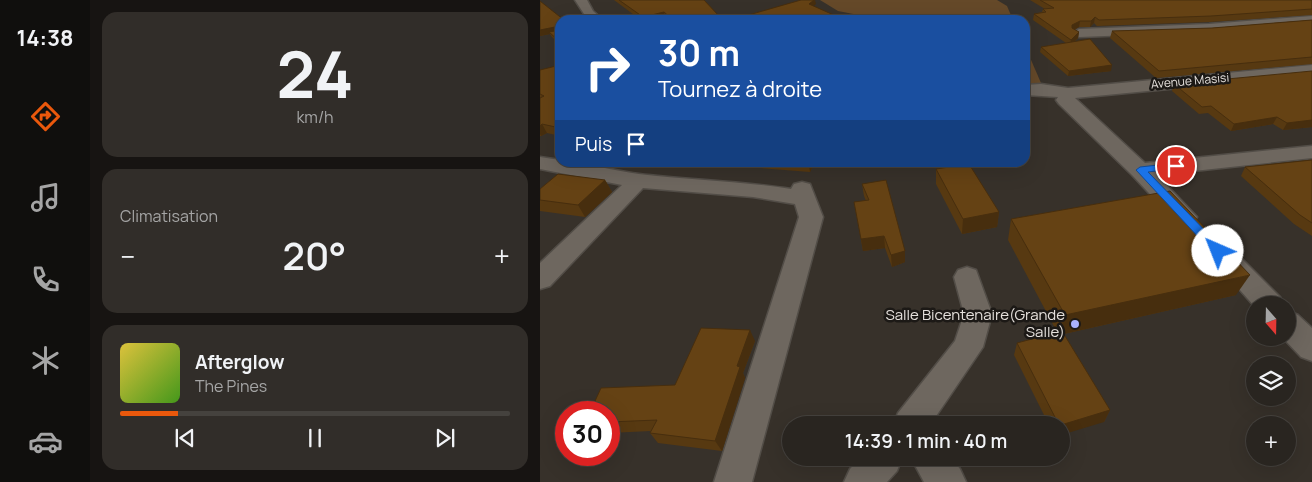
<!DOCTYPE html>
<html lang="fr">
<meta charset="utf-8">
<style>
body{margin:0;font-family:Manrope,sans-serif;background:#312d29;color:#f1f3f6;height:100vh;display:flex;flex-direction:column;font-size:19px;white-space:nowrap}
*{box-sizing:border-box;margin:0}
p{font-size:16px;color:#a5a5a5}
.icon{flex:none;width:28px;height:28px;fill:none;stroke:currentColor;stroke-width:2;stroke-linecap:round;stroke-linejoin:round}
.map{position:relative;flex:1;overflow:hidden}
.panel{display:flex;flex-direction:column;gap:12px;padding:12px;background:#171412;width:450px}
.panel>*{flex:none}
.hud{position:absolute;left:15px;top:15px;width:475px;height:152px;border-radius:15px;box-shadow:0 5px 20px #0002,0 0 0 1px #45423e;background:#1a4fa0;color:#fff;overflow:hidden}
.needle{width:32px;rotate:160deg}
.buttons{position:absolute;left:706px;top:296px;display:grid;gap:10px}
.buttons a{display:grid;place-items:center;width:50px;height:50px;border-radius:50%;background:#292520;box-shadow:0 5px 20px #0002,0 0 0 1px #45423e;font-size:25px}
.speed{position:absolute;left:15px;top:401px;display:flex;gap:10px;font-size:25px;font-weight:700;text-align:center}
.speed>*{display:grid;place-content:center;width:65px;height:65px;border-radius:50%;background:#292520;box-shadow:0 5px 20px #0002,0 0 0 1px #45423e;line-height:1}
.speed .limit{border:8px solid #d22;background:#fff;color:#111}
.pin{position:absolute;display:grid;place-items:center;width:42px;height:42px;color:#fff;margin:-21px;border:2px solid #fff;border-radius:50%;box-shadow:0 1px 5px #0007}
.me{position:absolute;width:55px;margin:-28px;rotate:316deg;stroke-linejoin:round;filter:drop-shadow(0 0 4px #0008)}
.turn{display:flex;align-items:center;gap:18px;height:105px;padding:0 20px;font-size:22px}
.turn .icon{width:65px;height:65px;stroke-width:2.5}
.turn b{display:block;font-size:35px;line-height:42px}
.then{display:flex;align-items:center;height:48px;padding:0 20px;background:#0003;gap:10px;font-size:19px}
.big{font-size:38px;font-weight:600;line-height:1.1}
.panel .card{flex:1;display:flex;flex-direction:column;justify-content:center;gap:8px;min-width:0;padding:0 18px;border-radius:15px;background:#312d29}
.panel .dial{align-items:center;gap:0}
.dial b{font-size:65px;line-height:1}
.song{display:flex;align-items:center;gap:15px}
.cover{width:60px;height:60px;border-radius:8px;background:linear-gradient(135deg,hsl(50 70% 55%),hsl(100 70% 35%))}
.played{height:5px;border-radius:2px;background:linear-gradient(90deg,#ea580c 15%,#45423e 15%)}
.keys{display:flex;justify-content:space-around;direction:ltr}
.heat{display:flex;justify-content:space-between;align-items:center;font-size:28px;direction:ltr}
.trip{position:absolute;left:242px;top:416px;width:288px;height:50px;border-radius:25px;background:#292520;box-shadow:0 5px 20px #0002,0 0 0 1px #45423e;font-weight:600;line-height:50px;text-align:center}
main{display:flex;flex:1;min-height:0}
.dock{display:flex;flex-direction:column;width:90px;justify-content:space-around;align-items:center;background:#100f0d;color:#a5a5a5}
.dock .icon{width:35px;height:35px}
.dock .active{color:#ea580c}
.dock b{font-size:22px;color:#f1f3f6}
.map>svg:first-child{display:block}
</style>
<main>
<nav class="dock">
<b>14:38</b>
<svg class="icon active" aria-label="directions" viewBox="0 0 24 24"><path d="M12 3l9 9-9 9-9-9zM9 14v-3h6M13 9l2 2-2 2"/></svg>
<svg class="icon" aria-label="music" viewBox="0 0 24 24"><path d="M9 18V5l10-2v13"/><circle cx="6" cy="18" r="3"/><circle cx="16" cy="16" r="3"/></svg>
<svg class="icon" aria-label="phone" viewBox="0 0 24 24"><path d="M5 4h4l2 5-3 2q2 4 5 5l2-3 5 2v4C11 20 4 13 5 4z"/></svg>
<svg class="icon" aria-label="climate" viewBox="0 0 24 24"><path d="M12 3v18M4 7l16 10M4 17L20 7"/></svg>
<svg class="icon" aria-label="car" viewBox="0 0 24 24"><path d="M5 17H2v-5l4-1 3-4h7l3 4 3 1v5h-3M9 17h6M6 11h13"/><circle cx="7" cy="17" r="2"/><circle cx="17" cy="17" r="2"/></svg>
</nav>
<section class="panel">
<div class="card dial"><b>24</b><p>km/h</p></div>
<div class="card"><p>Climatisation</p>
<div class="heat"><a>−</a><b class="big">20°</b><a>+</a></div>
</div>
<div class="card">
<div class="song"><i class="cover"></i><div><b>Afterglow</b><p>The Pines</p></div></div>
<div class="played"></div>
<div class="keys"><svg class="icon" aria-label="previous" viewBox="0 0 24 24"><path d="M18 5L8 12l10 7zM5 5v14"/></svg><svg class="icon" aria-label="pause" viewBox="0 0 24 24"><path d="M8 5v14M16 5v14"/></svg><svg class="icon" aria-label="next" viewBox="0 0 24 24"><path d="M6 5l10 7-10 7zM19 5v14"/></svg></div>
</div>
</section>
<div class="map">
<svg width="772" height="482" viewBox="0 0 772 482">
<rect width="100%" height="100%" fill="#37312a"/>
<g fill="#654929">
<path d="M280 0H457L467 6 473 20H344L298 11Z"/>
<path d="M485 46 501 83 485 84Z"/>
</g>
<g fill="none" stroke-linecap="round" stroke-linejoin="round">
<g stroke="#524d47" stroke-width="3">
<g id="street">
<path d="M35 0H47L53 11 63 20H48Z"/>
<path d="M772 16V24L669 32 539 37 532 33 539 29 669 24Z"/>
<path d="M772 65V75L535 98 605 163 772 146V158L617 175 657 217 653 223 645 225 637 223 592 175 519 104 516 100 518 97 485 95V85L501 84 528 88Z"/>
<path d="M0 157 20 160V162C47 162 73 171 99 174 150 180 200 181 251 189L254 184 262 182 270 184 283 217 212 482H174L259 217 255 204 213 197 103 188 10 286 0 289V263L82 185 0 169Z"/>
<path d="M683 247 692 249 740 297 744 305H715V307L670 256 674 249Z"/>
<path d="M427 267 436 270 452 314 443 347 390 425H353L358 413 415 341 424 314 414 277 418 270Z"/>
<path d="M748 311 758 315 772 328V361L761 357 743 338H748Z"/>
<path d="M320 458H362L357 471 347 482H304L310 469Z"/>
<path d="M371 458H411L420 469 426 482H384Z"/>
</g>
</g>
<use href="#street" fill="#6e675f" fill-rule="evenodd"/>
</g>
<g fill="#573911">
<path d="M74 0H164L178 15 189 20H128L125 18 116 20H101Z"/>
<path d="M490 0H772V15L669 22 557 26 554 23 550 27H539L534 30 539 32 538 38 534 42 571 71 528 76 500 52 501 47 526 43 493 20 494 14 502 12 503 9H505Z"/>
<path d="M20 20V45L12 37 10 34 0 36Z"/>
<path d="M772 20V64L616 78 570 38 572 31 672 28Z"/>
<path d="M20 65V136L7 133 1 136H0V70Z"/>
<path d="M634 84 772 127 743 130 733 124 691 131 668 113 659 114 632 91Z"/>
<path d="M772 160V236L754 224 701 176 705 167Z"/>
<path d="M206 162H275L270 172 207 167Z"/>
<path d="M396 169 459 212 457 227 422 234 396 184Z"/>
<path d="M65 180 72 192 45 217 0 211V189Z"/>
<path d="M322 184 365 262 352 267 345 248 323 251 314 202 326 201 324 196Z"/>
<path d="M471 219 696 295 524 334 570 410 564 422 521 425H509L474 355 477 343 517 332 468 240Z"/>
<path d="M215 341 203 373 205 378 182 451 118 443 110 433 111 431 69 433V412L135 385Z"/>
</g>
<g fill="#472e0e">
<path d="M274 0H275L276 4 270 9 269 4Z"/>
<path d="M124 12 125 18 116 20H104L103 17Z"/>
<path d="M555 17 554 23 550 27 551 21Z"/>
<path d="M540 21 539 27 531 31 532 25Z"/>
<path d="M20 26V32H9L10 34 0 36V30Z"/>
<path d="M539 32 538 38 530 46 531 40Z"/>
<path d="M572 65 571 71 528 76 529 71Z"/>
<path d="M737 117 733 124 691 131 694 124Z"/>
<path d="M772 120V127L743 130 747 123Z"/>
<path d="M2 124 7 133 1 136 0 134V126Z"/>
<path d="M271 162H275L270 172 269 166Z"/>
<path d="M65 180 72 192 45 217 38 205Z"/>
<path d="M459 212 457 227 422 234 423 219Z"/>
<path d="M344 236 345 248 323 251 321 239Z"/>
<path d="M365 251V262L352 267 351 255Z"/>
<path d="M710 275 696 295 519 335 525 315Z"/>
<path d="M210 330 215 341 203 373 205 378 182 451 175 441 197 366Z"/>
<path d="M570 410 564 422 521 435V425Z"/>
</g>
<g fill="#654214" stroke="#472e0e">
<path d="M79 0H164L178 15 189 20H133L124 12 103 17Z"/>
<path d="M261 0H274L269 4 305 20H191Z"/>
<path d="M500 0H772V9L671 16 559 20 555 17 551 21H540L532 25V28L539 32 531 40 494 14 506 12 503 9 514 8Z"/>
<path d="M0 1 24 20H20V26L0 30Z"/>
<path d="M772 20V57L619 71 572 31 672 28Z"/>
<path d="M20 30V42L9 32Z"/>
<path d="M550 39 572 65 529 71 501 47Z"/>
<path d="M20 65V128L2 124 0 126V98L4 96 0 94V70Z"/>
<path d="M772 71V120L747 123 737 117 694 124 671 106 662 107 634 84Z"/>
<path d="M772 160V223L760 215 705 167Z"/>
<path d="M230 162H271L269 166Z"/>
<path d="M429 164 459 212 423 219 396 169Z"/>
<path d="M18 174 65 180 38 205 0 200V189Z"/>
<path d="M346 180 365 251 351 255 344 236 321 239 314 202 329 200 322 184Z"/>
<path d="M630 191 710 275 525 315 471 219Z"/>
<path d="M161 328 210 330 197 366 200 367 175 441 110 433 117 420 69 422V412H50L61 388 135 385Z"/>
<path d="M522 331 570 410 521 425H519L477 343Z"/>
</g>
<path fill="#1a73e8" stroke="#114b97" d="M636 163 641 166 640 168 608 172 682 248V254H674L596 170 600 167Z"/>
<circle fill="#a8b0fc" stroke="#1c1916" stroke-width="2" cx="535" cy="324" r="5"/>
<g text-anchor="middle" stroke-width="5" stroke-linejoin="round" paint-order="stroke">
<g font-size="12" fill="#e5e0dc" stroke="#1c1916">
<text transform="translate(650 81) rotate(-5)" y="4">Avenue Masisi</text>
</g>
<g font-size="15" fill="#e5e0dc" stroke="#1c1916" text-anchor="end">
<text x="525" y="320">Salle Bicentenaire(Grande<tspan x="525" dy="17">Salle)</tspan></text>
</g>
</g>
</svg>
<div class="buttons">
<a><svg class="needle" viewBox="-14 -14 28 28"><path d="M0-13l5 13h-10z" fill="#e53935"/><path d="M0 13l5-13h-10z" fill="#a5a5a5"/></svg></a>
<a><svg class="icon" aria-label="layers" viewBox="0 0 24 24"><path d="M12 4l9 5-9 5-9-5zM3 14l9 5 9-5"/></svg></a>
<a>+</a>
</div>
<div class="speed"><div class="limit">30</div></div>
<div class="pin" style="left:636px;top:166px;background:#d93025"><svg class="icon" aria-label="arrive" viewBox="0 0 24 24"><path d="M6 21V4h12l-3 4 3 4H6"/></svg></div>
<svg class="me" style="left:678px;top:251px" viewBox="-20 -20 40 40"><circle r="19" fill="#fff"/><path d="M0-13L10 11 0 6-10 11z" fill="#1a73e8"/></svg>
<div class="trip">14:39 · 1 min · 40 m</div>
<div class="hud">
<div class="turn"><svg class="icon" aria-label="right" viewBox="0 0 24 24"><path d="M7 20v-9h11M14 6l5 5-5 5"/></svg><div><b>30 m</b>Tournez à droite</div></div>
<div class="then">Puis<svg class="icon" aria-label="arrive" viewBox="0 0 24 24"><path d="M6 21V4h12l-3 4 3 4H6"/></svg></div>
</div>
</div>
</main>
